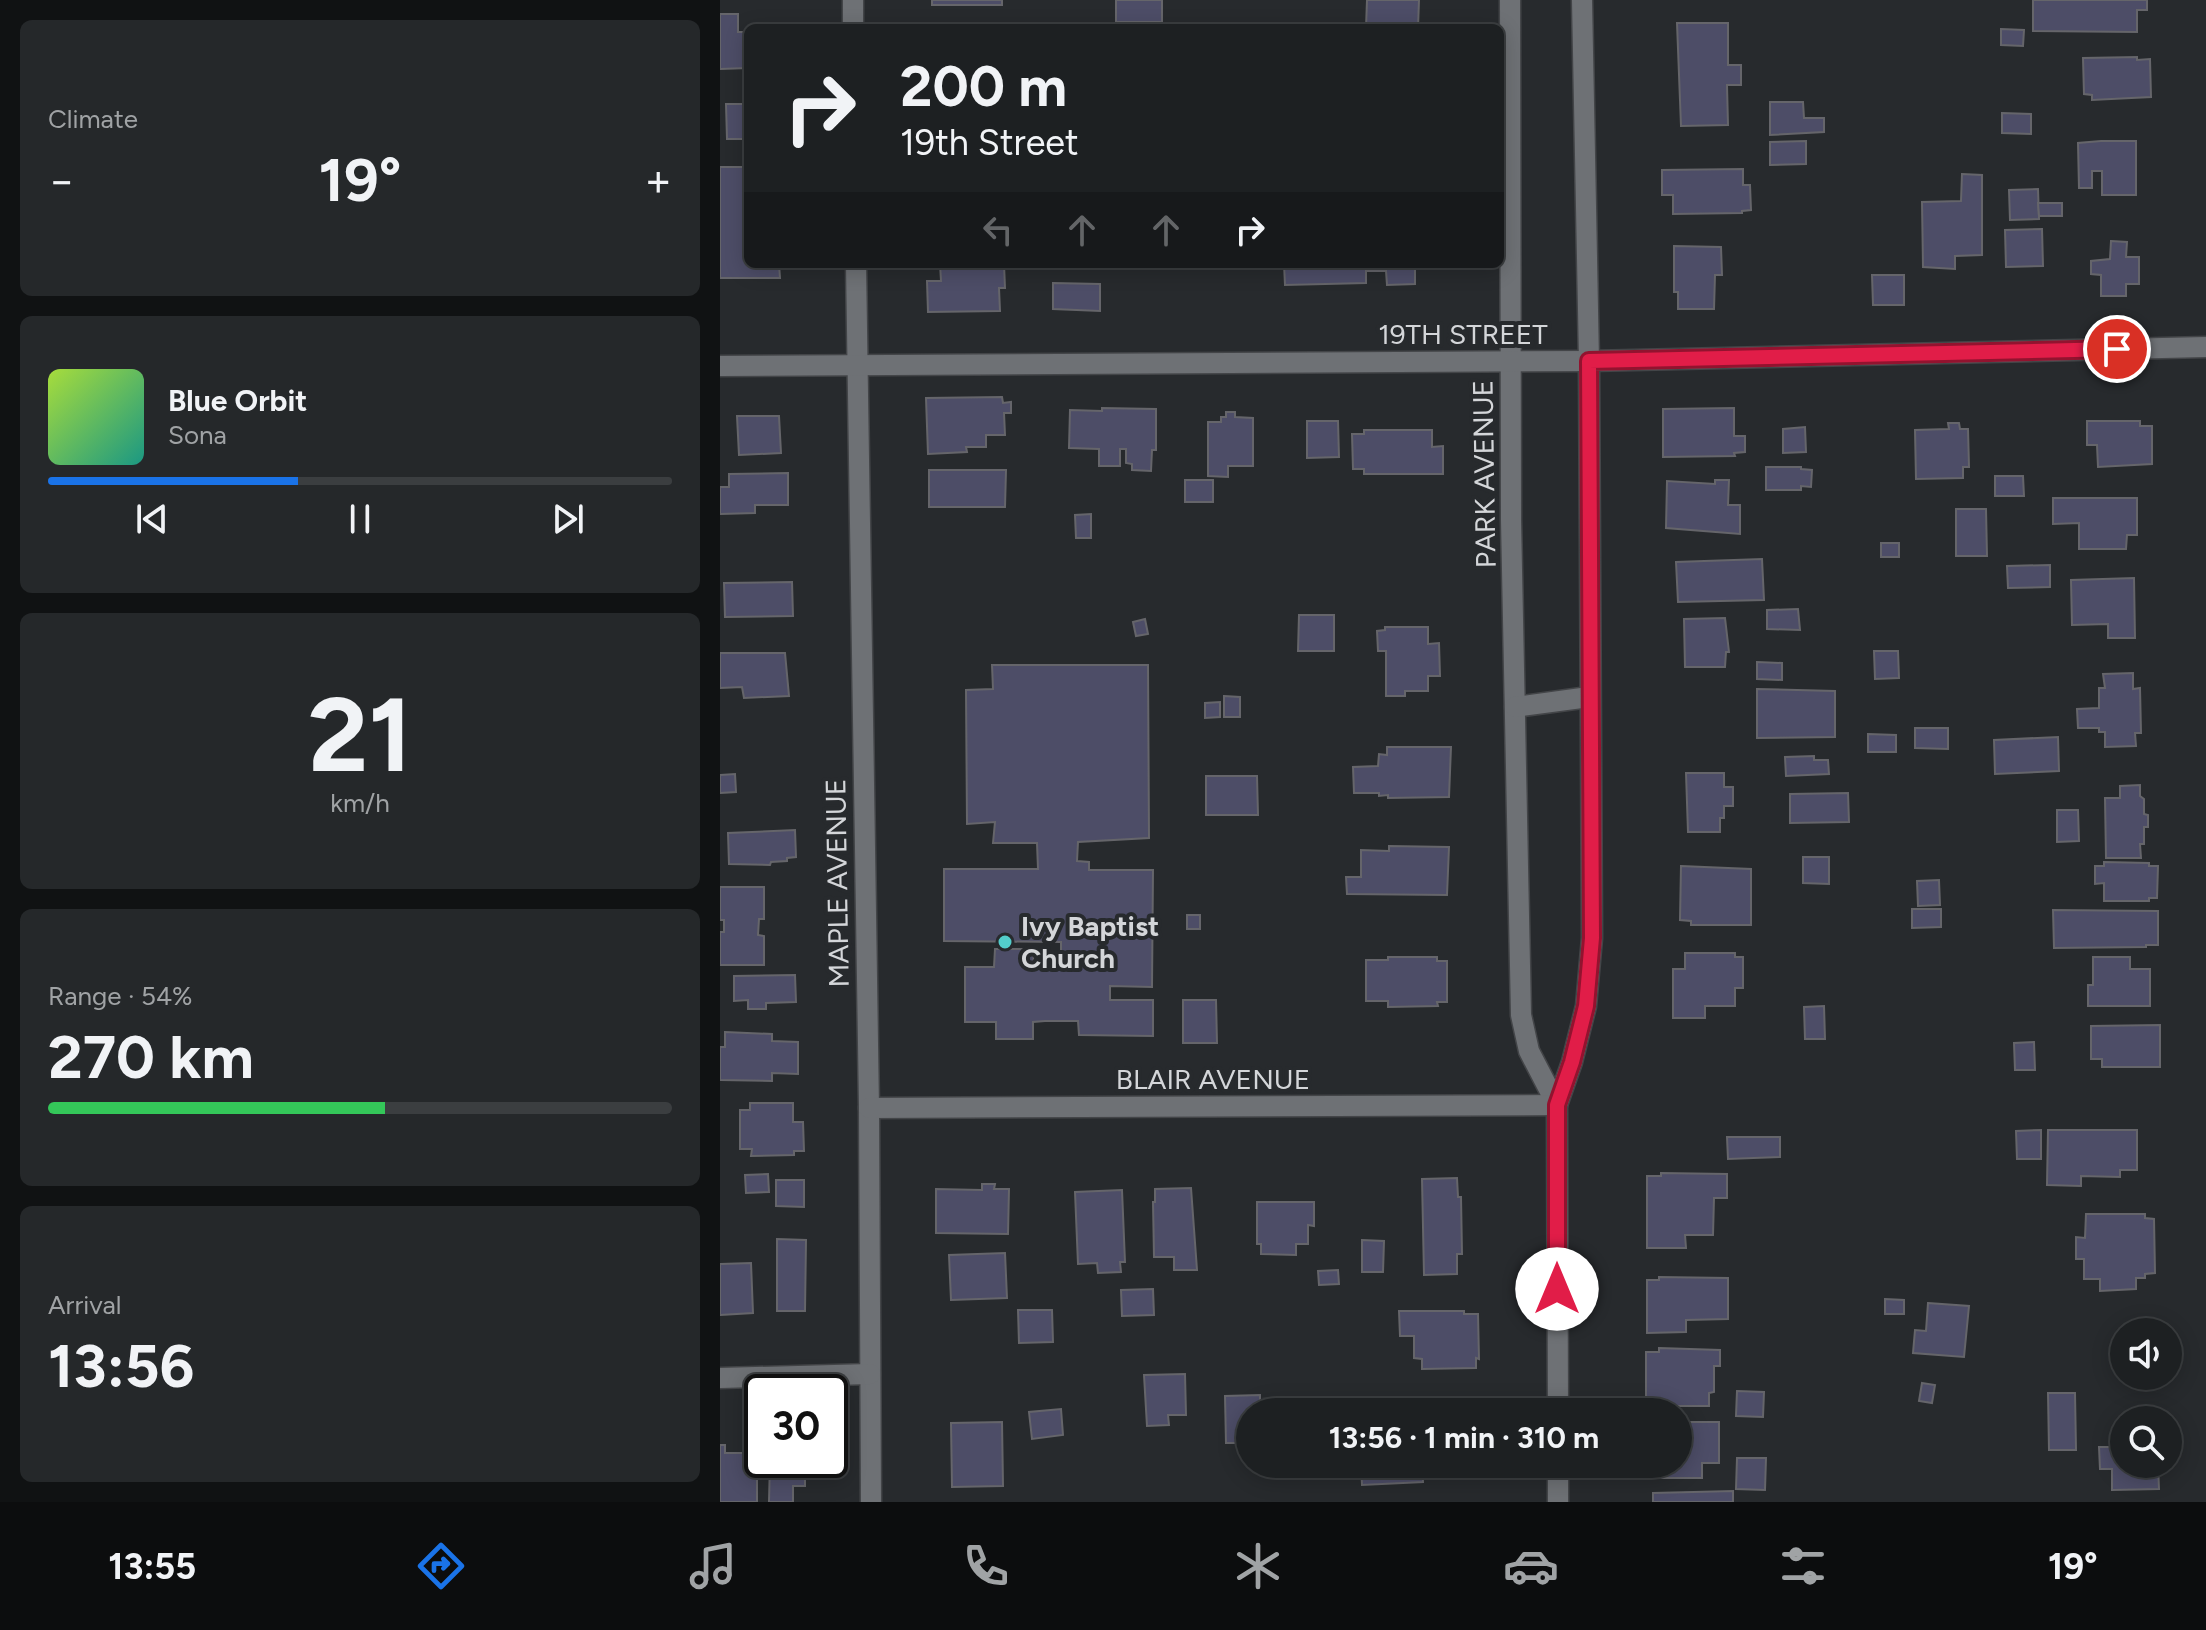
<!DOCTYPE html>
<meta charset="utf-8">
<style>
body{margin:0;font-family:Figtree,sans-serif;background:#25282a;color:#f1f3f6;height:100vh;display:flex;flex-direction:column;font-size:30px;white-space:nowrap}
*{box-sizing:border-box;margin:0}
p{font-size:26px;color:#a0a3a5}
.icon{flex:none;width:44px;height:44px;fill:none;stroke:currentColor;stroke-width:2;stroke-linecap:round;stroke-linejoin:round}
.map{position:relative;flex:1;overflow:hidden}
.details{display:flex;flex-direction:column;gap:20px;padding:20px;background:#101213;width:720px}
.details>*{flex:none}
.top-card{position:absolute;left:24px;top:24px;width:760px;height:244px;border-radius:12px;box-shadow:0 4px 20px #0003,0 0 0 2px #3b3e40;background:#1d2022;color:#f1f3f6;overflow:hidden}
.controls{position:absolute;left:1390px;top:1318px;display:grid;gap:16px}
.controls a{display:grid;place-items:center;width:72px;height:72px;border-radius:50%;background:#1d2022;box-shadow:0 4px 20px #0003,0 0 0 2px #3b3e40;font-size:40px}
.speed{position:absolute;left:24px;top:1374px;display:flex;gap:16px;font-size:40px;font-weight:700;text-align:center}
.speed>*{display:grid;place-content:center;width:104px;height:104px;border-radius:50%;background:#1d2022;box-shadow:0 4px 20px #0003,0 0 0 2px #3b3e40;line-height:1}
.speed .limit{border:4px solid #111;border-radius:12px;background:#fff;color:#111}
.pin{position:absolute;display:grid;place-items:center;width:68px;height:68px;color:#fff;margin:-34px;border:4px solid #fff;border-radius:50%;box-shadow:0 2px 8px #0007}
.me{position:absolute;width:88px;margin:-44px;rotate:0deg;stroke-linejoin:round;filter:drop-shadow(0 0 6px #0008)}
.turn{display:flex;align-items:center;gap:28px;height:168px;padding:0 24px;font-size:36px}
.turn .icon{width:104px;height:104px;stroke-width:2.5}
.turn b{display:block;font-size:56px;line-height:68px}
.lanes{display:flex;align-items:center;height:76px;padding:0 24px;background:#0003;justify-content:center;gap:40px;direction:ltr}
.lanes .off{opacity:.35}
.big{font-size:60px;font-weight:700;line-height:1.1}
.details .widget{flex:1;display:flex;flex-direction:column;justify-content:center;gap:12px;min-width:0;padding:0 28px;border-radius:12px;background:#25282a}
.details .dial{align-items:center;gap:0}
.dial b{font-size:104px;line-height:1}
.song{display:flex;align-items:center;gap:24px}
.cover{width:96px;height:96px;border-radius:12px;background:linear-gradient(135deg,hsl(80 70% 55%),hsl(170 70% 35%))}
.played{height:8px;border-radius:4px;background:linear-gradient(90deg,#1a73e8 40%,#3b3e40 40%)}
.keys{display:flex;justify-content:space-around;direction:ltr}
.heat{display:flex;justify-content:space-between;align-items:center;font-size:44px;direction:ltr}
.charge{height:12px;border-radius:6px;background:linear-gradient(90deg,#34c759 54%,#3b3e40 0)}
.trip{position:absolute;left:516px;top:1398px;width:456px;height:80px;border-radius:40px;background:#1d2022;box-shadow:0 4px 20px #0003,0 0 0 2px #3b3e40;font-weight:700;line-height:80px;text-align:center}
.tab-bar{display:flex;height:128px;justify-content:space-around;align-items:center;background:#0c0d0e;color:#a0a3a5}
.tab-bar .icon{width:56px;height:56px}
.tab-bar .current{color:#1a73e8}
.tab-bar b{font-size:36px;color:#f1f3f6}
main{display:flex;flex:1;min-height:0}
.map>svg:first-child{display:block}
</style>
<main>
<section class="details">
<div class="widget"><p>Climate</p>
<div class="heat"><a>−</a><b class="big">19°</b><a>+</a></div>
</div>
<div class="widget">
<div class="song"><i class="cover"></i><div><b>Blue Orbit</b><p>Sona</p></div></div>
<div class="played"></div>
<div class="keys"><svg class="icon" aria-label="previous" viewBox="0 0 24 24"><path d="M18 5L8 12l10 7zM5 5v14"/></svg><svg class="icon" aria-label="pause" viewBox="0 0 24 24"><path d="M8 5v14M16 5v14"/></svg><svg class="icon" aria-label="next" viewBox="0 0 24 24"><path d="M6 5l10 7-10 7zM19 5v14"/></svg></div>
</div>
<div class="widget dial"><b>21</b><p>km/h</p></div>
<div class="widget"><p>Range · 54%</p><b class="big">270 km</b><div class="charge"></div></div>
<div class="widget"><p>Arrival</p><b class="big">13:56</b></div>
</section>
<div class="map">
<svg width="1486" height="1502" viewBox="0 0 1486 1502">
<rect width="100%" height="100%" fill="#272a2d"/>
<g fill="#4d4d67" stroke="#65656a" stroke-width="2">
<rect x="212" y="0" width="70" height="5"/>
<rect x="396" y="0" width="46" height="22"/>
<path d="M647 0H699L698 28H646Z"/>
<path d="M1313 0H1427V10H1417V32L1313 31Z"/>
<path d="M0 14H18V32H28V68L0 69Z"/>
<path d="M957 23H1008V65H1021V85H1007L1008 125 961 126Z"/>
<path d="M1281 29 1304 30 1303 46 1281 45Z"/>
<path d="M1417 57V60L1430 59 1431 97 1372 100V95L1364 94 1363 58Z"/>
<path d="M1050 102H1083L1084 118H1104V132L1050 135Z"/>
<path d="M6 104H28V139H7Z"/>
<path d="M1282 113 1311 114V134L1282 133Z"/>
<path d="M1086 141V164L1050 165V142Z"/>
<path d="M1381 141H1416V195H1382V171H1372V188H1359L1358 143Z"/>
<path d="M0 167H28V264H59L60 278H0Z"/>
<path d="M1023 169V185H1030L1031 210 1022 211V213L953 214V195H942V170Z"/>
<path d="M1242 174 1262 175V255L1235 256V269L1203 267 1202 202 1241 201Z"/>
<path d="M1318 189 1319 219 1290 220 1289 190Z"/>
<path d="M1318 203H1342V216H1319Z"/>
<path d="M1322 229 1323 266 1286 267 1285 230Z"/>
<path d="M1391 241 1407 242 1406 257H1419V284H1406V296H1381V275L1371 274V261L1390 259Z"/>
<path d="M954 246 1001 247 1002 275H995L994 309H958V292H954Z"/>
<path d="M220 264H284L285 288H279L280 311 208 312 207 281H221Z"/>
<path d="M564 264H695V284L667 285 666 271H646V283L565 285Z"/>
<path d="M1152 275H1184V305H1153Z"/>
<path d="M333 283 380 284V311L333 309Z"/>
<path d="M282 397 283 403 291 402V413H284L285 435H266V447H246L247 452 208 454 206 398Z"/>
<path d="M382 408 436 409V450H432L431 471 412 470V464L406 463V449H400V466H379V449L349 448 350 410 382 411Z"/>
<path d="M1014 408V436H1025V452L1014 453 1015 456 943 457V409Z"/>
<path d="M506 412H515V417L533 418V466H508V477L488 476V422H501V417H506Z"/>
<path d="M17 416H59L61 453 19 455Z"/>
<path d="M587 421H618L619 457 587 458Z"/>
<path d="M1367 421H1420V426H1432V464L1378 467 1377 445H1367Z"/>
<path d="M1228 423H1239L1240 429H1248L1249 467H1243V478L1196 479 1195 430 1229 429Z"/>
<path d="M1085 427 1086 452 1063 453V429Z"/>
<path d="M644 430H712V447L723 446V474H644V469H633L632 434H644Z"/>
<path d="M1046 467H1081V469L1092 470 1091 487 1081 486V490H1046Z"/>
<path d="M209 470H286L285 507H209Z"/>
<path d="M68 473V505H35V513L0 514V487H9V474Z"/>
<path d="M1275 476H1303L1304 496H1275Z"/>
<rect x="465" y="480" width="28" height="22"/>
<path d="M995 480H1009L1008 505H1020V534L946 528 947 481 995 484Z"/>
<path d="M1333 498H1417V535H1407L1406 549H1359V523L1333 524Z"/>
<path d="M1236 509H1266L1267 556H1236Z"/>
<path d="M371 514V538H356L355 515Z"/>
<rect x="1161" y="543" width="18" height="14"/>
<path d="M1042 559 1044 600 958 602 956 562Z"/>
<path d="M1330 565V587L1288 588 1287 566Z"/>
<path d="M1414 578 1415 638H1388V624L1352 625 1351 580Z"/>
<path d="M72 582 73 616 5 617 4 583Z"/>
<path d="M1078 609 1080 630 1047 629V610Z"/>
<path d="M579 615H614V651H578Z"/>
<path d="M1005 618 1009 652H1006L1005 667H965L964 619Z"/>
<path d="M425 619 428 634 416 636 413 622Z"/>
<path d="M665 627H708V644L719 643 720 676H708V691H685V696H666V651H658L657 631 665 630Z"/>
<path d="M1154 651H1178L1179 678 1155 679Z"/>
<path d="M0 653H65L69 696 24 698 22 687 0 688Z"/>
<path d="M1037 662 1062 663V680L1037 679Z"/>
<path d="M272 665H428L429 838 358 842 357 861 369 862V870H433L432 987 390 986V1000H433V1036L359 1035 358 1021H325L313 1022V1039H276V1022H245V967H274L275 949H314L313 969H341V942L224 941V869H318L317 843H273L275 822 247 824 246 690 273 689Z"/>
<path d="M1413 673V689L1420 688 1421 733H1415L1416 746 1385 747V732H1379V728H1358L1357 709 1379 708V688H1385L1383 674Z"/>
<path d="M1037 689 1115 691V737L1037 738Z"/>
<path d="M504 696 520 697V717H504Z"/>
<path d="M500 702V717L485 718V703Z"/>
<path d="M1195 728H1228V749L1195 748Z"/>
<path d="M1148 734 1176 735V752H1148Z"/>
<path d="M1338 737 1339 771 1275 774 1274 740Z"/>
<path d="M667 747H731L729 797 668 798V795L659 796V793H634L633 767 658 766 659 754 667 755Z"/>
<path d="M1094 756V760H1108L1109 774 1066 776 1065 757Z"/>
<path d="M966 773H1004V787H1013V806H1004V818H1000V832H968Z"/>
<path d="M15 774 16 792 0 793V775Z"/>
<path d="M486 776H537L538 815H486Z"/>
<path d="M1420 785V796L1424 799V814L1428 815V827H1424V844H1420L1421 858H1386L1385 798H1400V786Z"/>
<path d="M1128 793 1129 822 1070 823V794Z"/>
<path d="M1337 810H1358L1359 841 1337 842Z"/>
<path d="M75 830 76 857 67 858V861L51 862 50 865 9 864 8 833Z"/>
<path d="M669 846 729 847 727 895 627 894 626 877H641V850L669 851Z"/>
<path d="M1083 857H1109V884L1083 883Z"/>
<path d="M1384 862 1429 863V866H1438L1437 898H1429V901H1384V883L1375 884V866H1384Z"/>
<path d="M961 866 1031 869V925H971V921L960 920Z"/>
<path d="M1219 880 1220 905 1198 906 1197 881Z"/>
<path d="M0 887H44V919H39L38 935 44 936V965H0V932H4V920H0Z"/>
<path d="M1192 909H1221V927L1192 928Z"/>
<path d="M1333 910 1438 911V945H1426V947L1334 948Z"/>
<rect x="467" y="915" width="13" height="14"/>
<path d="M965 953H1015V957H1023V988H1015V1006H985V1018H953V969H965Z"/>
<path d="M668 957H717V961H727V1002H717L718 1006 668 1007V1001H646V960H668Z"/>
<path d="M1373 957H1410V969H1430V1006H1368V985H1373Z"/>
<path d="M75 975 76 1002 46 1003V1009H28V1000L14 1001V976Z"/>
<path d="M463 1000H496L497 1043H463Z"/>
<path d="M1104 1006 1105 1039H1085L1084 1007Z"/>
<path d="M1440 1025V1067H1382V1059H1371V1026Z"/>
<path d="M5 1032 52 1034V1041L78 1042V1074L52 1073V1081L0 1080V1047H5Z"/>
<path d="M1314 1042 1315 1070H1295L1294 1043Z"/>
<path d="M30 1103H73V1122H83L84 1151H74V1155L31 1156 32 1149H20V1110H30Z"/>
<path d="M1321 1130V1159H1297L1296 1131Z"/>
<path d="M1328 1130H1417V1170H1400V1177L1361 1176V1186L1327 1185Z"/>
<path d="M1007 1137H1060V1157L1008 1159Z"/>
<path d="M941 1173 1007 1174V1198H994L993 1235H965L966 1248H927V1176H941Z"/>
<path d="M48 1174 49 1192 26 1193 25 1175Z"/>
<path d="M737 1178 738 1197H741L742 1254H737V1274L704 1275 702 1179Z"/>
<path d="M56 1180H84V1207L56 1206Z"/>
<path d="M262 1184H275L274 1189H289L288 1234 216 1233V1189L262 1190Z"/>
<path d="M471 1188 477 1270H454V1257H434L433 1202H435V1189Z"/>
<path d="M402 1190 405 1262H400L401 1272 378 1273 377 1263 358 1264 355 1192Z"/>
<path d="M537 1202H594V1226L588 1225V1244H576V1255L541 1254V1244H537Z"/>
<path d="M1366 1214H1425V1218L1434 1219 1435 1273 1425 1274V1278H1416V1289L1380 1291V1279H1364V1259H1356V1237L1365 1238Z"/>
<path d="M57 1239 86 1240 85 1311H57Z"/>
<path d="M642 1240 664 1241 663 1272H642Z"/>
<path d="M285 1253 287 1298 231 1300 229 1255Z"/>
<path d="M31 1263 33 1313 0 1315V1264Z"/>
<path d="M618 1270 619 1284 599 1285 598 1271Z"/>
<path d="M939 1277 1008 1278V1319L966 1320V1332L927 1333V1280H939Z"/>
<path d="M433 1289 434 1315 402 1316 401 1290Z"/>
<path d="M1165 1299 1184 1300V1314H1165Z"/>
<path d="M1208 1303 1249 1306 1244 1357 1193 1353 1195 1330 1206 1331Z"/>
<path d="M298 1310H332L333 1342 299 1343Z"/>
<path d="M679 1311H744V1314H758L759 1359 756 1358V1368L702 1369V1359L694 1358V1336H680Z"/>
<path d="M939 1348 1000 1350V1366H994V1392L989 1393V1406H926V1352H939Z"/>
<path d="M465 1374 466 1415H448L449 1425 427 1426 424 1375Z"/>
<path d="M1202 1383 1215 1385 1212 1403 1199 1401Z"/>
<path d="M1017 1391 1044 1392 1043 1417 1016 1416Z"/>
<path d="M1328 1393H1355L1356 1450H1329Z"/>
<path d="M540 1395V1412H530V1443H506L505 1396Z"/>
<path d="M341 1409 343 1435 312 1439 309 1412Z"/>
<path d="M282 1422 283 1486 232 1487 231 1423Z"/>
<path d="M958 1422H999V1463H982V1478H941V1464H935H958Z"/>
<path d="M1391 1441H1404V1464H1438L1439 1489 1392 1490V1469H1380L1379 1447H1392Z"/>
<path d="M0 1445H5V1453H28V1475H37V1502H0Z"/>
<path d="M1017 1458H1046L1045 1490 1016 1489Z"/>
<path d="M50 1460H85V1486H73V1502H49Z"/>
<path d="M641 1464H702L703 1482 642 1485Z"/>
<path d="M1013 1491V1502H933V1493Z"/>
</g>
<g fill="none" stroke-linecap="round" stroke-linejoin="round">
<g stroke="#434548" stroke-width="23">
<g id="minor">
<path d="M133 0V28"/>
<path d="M790 0 791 520 801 1015 809 1051 837 1105"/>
<path d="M136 264 149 1108 151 1502"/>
<path d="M0 366 869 361 1486 347"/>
<path d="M795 707 869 697"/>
<path d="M149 1108 837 1105"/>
<path d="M0 1378 150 1374"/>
<path d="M838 1412 837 1105 852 1062 866 1006 872 938 869 361 862 0"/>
<path d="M838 1464V1502"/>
</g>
</g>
<use href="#minor" stroke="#6e7175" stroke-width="20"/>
</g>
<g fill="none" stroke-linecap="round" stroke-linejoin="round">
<g stroke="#92132f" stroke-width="20">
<path id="route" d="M837 1289V1105L852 1062 866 1006 872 938 869 361 1397 349"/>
</g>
<use href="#route" stroke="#e11d48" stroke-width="14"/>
</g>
<circle fill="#53cdcb" stroke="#272a2d" stroke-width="3" cx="285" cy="942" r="8"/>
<g text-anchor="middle" stroke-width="8" stroke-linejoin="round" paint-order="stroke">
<g font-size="28" fill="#d4d6d9" stroke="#272a2d">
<text x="743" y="344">19TH STREET</text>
<text transform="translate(764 474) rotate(-91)" y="10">PARK AVENUE</text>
<text transform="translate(117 883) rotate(-91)" y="10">MAPLE AVENUE</text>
<text x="493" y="1089">BLAIR AVENUE</text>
</g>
<g font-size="28" font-weight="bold" fill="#d4d6d9" stroke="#272a2d" text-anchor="start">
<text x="301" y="936">Ivy Baptist<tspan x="301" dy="32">Church</tspan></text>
</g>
</g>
</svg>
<div class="controls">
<a><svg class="icon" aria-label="sound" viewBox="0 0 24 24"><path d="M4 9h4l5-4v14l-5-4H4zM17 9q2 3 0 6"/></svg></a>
<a><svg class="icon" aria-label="search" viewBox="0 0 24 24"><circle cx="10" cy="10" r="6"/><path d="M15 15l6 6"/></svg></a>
</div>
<div class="speed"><div class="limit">30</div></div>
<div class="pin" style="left:1397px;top:349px;background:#d93025"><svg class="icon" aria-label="arrive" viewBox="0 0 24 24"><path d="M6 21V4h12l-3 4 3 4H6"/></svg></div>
<svg class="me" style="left:837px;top:1289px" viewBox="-20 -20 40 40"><circle r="19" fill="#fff"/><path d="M0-13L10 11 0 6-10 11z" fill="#e11d48"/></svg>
<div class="trip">13:56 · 1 min · 310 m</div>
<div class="top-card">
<div class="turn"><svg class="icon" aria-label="right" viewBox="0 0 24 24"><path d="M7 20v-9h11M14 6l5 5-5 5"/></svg><div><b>200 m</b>19th Street</div></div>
<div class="lanes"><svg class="icon off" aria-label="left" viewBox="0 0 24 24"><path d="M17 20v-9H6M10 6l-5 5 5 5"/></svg><svg class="icon off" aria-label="ahead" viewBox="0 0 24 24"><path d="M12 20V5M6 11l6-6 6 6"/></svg><svg class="icon off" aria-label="ahead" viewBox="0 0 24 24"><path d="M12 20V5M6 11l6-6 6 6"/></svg><svg class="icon" aria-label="right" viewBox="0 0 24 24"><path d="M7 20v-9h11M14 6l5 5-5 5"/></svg></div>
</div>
</div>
</main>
<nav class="tab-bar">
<b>13:55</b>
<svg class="icon current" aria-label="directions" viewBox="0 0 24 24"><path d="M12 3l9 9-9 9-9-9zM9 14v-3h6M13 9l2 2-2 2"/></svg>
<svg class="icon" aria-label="music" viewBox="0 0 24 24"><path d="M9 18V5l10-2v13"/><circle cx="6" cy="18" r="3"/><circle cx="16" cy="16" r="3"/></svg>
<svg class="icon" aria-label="phone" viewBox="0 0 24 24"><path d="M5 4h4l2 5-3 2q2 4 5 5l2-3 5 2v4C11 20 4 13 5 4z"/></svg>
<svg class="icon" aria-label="climate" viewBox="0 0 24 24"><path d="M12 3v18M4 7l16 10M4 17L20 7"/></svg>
<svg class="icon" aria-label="car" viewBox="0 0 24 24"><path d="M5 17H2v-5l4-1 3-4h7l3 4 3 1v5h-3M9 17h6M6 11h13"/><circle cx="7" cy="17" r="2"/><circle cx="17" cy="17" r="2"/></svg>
<svg class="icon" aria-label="filters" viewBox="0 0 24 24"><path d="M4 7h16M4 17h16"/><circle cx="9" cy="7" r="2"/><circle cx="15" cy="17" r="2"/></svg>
<b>19°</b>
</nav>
